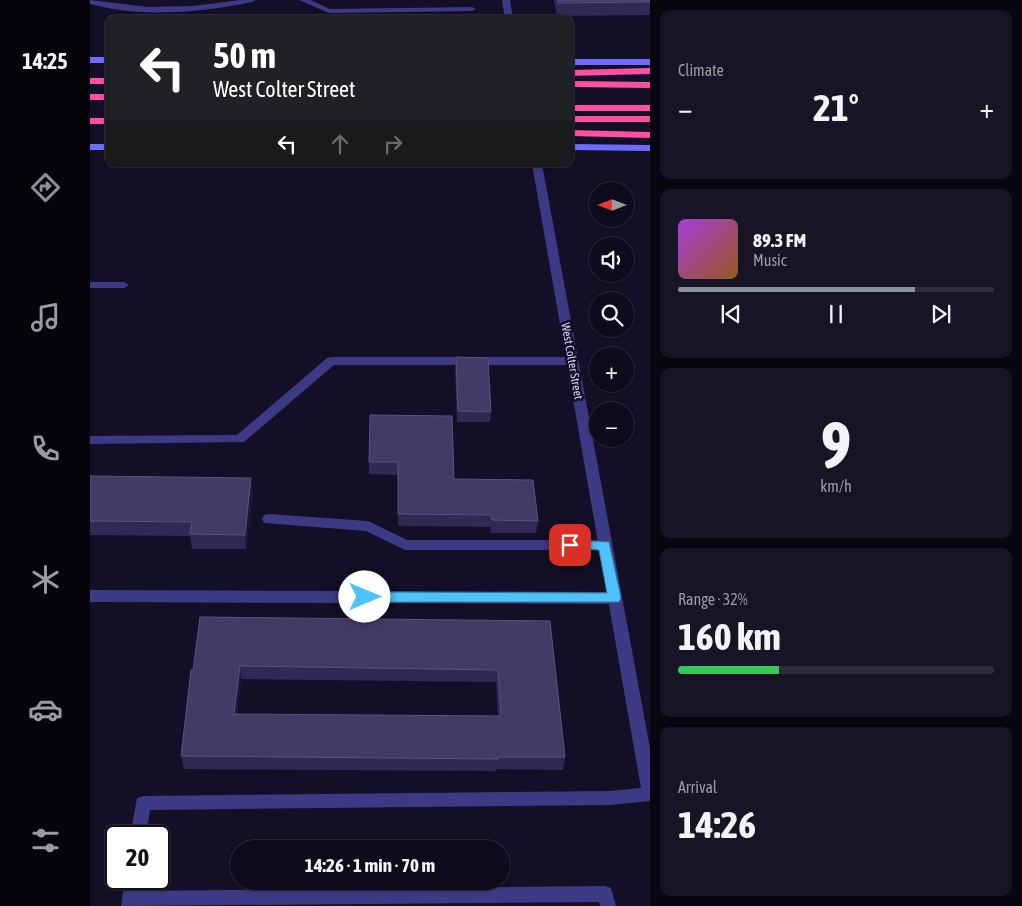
<!DOCTYPE html>
<meta charset="utf-8">
<style>
body{margin:0;font-family:"Asap Condensed",sans-serif;background:#171425;color:#f1f3f6;height:100vh;display:flex;flex-direction:column;font-size:19px;white-space:nowrap}
*{box-sizing:border-box;margin:0}
p{font-size:16px;color:#9b9ba3}
.icon{flex:none;width:28px;height:28px;fill:none;stroke:currentColor;stroke-width:2;stroke-linecap:round;stroke-linejoin:round}
.map{position:relative;flex:1;overflow:hidden}
.drawer{display:flex;flex-direction:column;gap:10px;padding:10px;background:#08060f;width:372px}
.drawer>*{flex:none}
.banner{position:absolute;left:15px;top:15px;width:469px;height:152px;border-radius:10px;box-shadow:0 1px 4px #0004,0 0 0 1px #2e2b3b;background:#202124;color:#fff;overflow:hidden}
.needle{width:32px;rotate:270deg}
.buttons{position:absolute;left:499px;top:182px;display:grid;gap:10px}
.buttons a{display:grid;place-items:center;width:45px;height:45px;border-radius:50%;background:#0e0b1c;box-shadow:0 1px 4px #0004,0 0 0 1px #2e2b3b;font-size:25px}
.speed{position:absolute;left:15px;top:825px;display:flex;gap:10px;font-size:25px;font-weight:700;text-align:center}
.speed>*{display:grid;place-content:center;width:65px;height:65px;border-radius:50%;background:#0e0b1c;box-shadow:0 1px 4px #0004,0 0 0 1px #2e2b3b;line-height:1}
.speed .limit{border:2px solid #111;border-radius:8px;background:#fff;color:#111}
.pin{position:absolute;display:grid;place-items:center;width:42px;height:42px;color:#fff;margin:-21px;border-radius:10px;box-shadow:0 2px 8px #0006}
.me{position:absolute;width:55px;margin:-28px;rotate:90deg;stroke-linejoin:round;filter:drop-shadow(0 0 4px #0008)}
.turn{display:flex;align-items:center;gap:18px;height:105px;padding:0 25px;font-size:22px}
.turn .icon{width:65px;height:65px;stroke-width:2.5}
.turn b{display:block;font-size:35px;line-height:42px}
.lanes{display:flex;align-items:center;height:48px;padding:0 25px;background:#0003;justify-content:center;gap:25px;direction:ltr}
.lanes .off{opacity:.35}
.big{font-size:38px;font-weight:700;line-height:1.1}
.drawer .card{flex:1;display:flex;flex-direction:column;justify-content:center;gap:8px;min-width:0;padding:0 18px;border-radius:10px;background:#171425}
.drawer .dial{align-items:center;gap:0}
.dial b{font-size:65px;line-height:1}
.song{display:flex;align-items:center;gap:15px}
.cover{width:60px;height:60px;border-radius:8px;background:linear-gradient(135deg,hsl(280 70% 55%),hsl(30 70% 35%))}
.played{height:5px;border-radius:2px;background:linear-gradient(90deg,#8c9099 75%,#2e2b3b 75%)}
.keys{display:flex;justify-content:space-around;direction:ltr}
.heat{display:flex;justify-content:space-between;align-items:center;font-size:28px;direction:ltr}
.charge{height:8px;border-radius:4px;background:linear-gradient(90deg,#34c759 32%,#2e2b3b 0)}
.trip{position:absolute;left:140px;top:840px;width:280px;height:50px;border-radius:25px;background:#0e0b1c;box-shadow:0 1px 4px #0004,0 0 0 1px #2e2b3b;font-weight:700;line-height:50px;text-align:center}
main{display:flex;flex:1;min-height:0}
.menu{display:flex;flex-direction:column;width:90px;justify-content:space-around;align-items:center;background:#06040b;color:#9b9ba3}
.menu .icon{width:35px;height:35px}
.menu .selected{color:#8c9099}
.menu b{font-size:22px;color:#f1f3f6}
.map>svg:first-child{display:block}
</style>
<main>
<nav class="menu">
<b>14:25</b>
<svg class="icon selected" aria-label="directions" viewBox="0 0 24 24"><path d="M12 3l9 9-9 9-9-9zM9 14v-3h6M13 9l2 2-2 2"/></svg>
<svg class="icon" aria-label="music" viewBox="0 0 24 24"><path d="M9 18V5l10-2v13"/><circle cx="6" cy="18" r="3"/><circle cx="16" cy="16" r="3"/></svg>
<svg class="icon" aria-label="phone" viewBox="0 0 24 24"><path d="M5 4h4l2 5-3 2q2 4 5 5l2-3 5 2v4C11 20 4 13 5 4z"/></svg>
<svg class="icon" aria-label="climate" viewBox="0 0 24 24"><path d="M12 3v18M4 7l16 10M4 17L20 7"/></svg>
<svg class="icon" aria-label="car" viewBox="0 0 24 24"><path d="M5 17H2v-5l4-1 3-4h7l3 4 3 1v5h-3M9 17h6M6 11h13"/><circle cx="7" cy="17" r="2"/><circle cx="17" cy="17" r="2"/></svg>
<svg class="icon" aria-label="filters" viewBox="0 0 24 24"><path d="M4 7h16M4 17h16"/><circle cx="9" cy="7" r="2"/><circle cx="15" cy="17" r="2"/></svg>
</nav>
<div class="map">
<svg width="560" height="906" viewBox="0 0 560 906">
<rect width="100%" height="100%" fill="#130f26"/>
<g fill="none" stroke-linecap="round" stroke-linejoin="round">
<g fill="#3d3a85" fill-rule="evenodd">
<path d="M0 0 58 7 103 6 150 0H166L162 2C109 13 52 18 0 4Z"/>
<path d="M209 0H220L240 9 382 7 386 9 382 11 239 13Z"/>
<path d="M0 282H34L39 285 34 288H0Z"/>
<path d="M241 357H482L488 361 482 365H244L154 442 0 444V436L147 435 237 358Z"/>
<path d="M179 514 278 521 317 540H515L520 541 522 545 520 549 515 550H315L276 531 174 523 172 519 174 515Z"/>
<path d="M0 590 524 592 529 594 531 598 529 602 524 604 0 602Z"/>
<path d="M560 787V801L520 805 60 810 56 836H40L47 798 53 796 520 791Z"/>
<path d="M35 879H51L50 891 515 886 521 888 526 906H510L509 902 31 906Z"/>
</g>
<path fill="#3d3a85" fill-rule="evenodd" d="M442 164H452L560 748V801L554 799 552 794Z"/>
<path fill="#3d3a85" fill-rule="evenodd" d="M412 0H420L423 19H415Z"/>
<g fill="#6f6bff" fill-rule="evenodd">
<rect x="0" y="57" width="19" height="6"/>
<rect x="480" y="59" width="80" height="6"/>
<rect x="0" y="144" width="19" height="6"/>
<path d="M480 144 560 145V151L480 150Z"/>
</g>
<g fill="#ff4fa3" fill-rule="evenodd">
<path d="M560 68V74L480 76V70Z"/>
<rect x="0" y="78" width="19" height="6"/>
<path d="M480 81 560 82V88L480 87Z"/>
<rect x="0" y="94" width="19" height="6"/>
<rect x="480" y="105" width="80" height="6"/>
<rect x="480" y="116" width="80" height="6"/>
<rect x="0" y="118" width="19" height="6"/>
<path d="M480 130 560 132V138L480 136Z"/>
</g>
</g>
<g fill="#312854" fill-rule="evenodd">
<path d="M464 0H560V15L467 16Z"/>
<path d="M366 357 401 412 400 422H367L365 368Z"/>
<path d="M280 415 364 479 448 521 446 533H401L400 527 308 526V475L279 474Z"/>
<path d="M0 476 163 493 156 549H102L100 536 0 535Z"/>
<path d="M460 621 475 757 473 770 407 769 406 771 94 769 91 756 101 670ZM151 679 406 682 408 716 147 714Z"/>
</g>
<g fill="#1d163a">
<path d="M161 478 163 493 156 549 155 535Z"/>
<path d="M150 666 151 679 146 726 144 714Z"/>
</g>
<g fill="#433a66" stroke="#5a527e" fill-rule="evenodd">
<path d="M468 0H560V2L468 3Z"/>
<path d="M366 357 398 358 401 412 368 411Z"/>
<path d="M280 415 362 416 364 479 443 480 448 521 402 520 401 515 308 514V462H279Z"/>
<path d="M0 476 161 478 155 535 100 534 102 522 0 521Z"/>
<path d="M110 617 460 621 475 757H408V759L91 756 101 670H103ZM150 666 408 670 411 716 144 714Z"/>
</g>
<path fill="#4fc3f7" stroke="#337fa1" d="M480 540 519 542 531 598 529 602H275L271 600 269 597 271 593 275 592 517 593 509 550 475 548 473 545 475 542Z"/>
<g text-anchor="middle" stroke-width="5" stroke-linejoin="round" paint-order="stroke">
<g font-size="12" fill="#d9d4ff" stroke="#130f26">
<text transform="translate(482 361) rotate(80)" y="4">West Colter Street</text>
</g>
</g>
</svg>
<div class="buttons">
<a><svg class="needle" viewBox="-14 -14 28 28"><path d="M0-13l5 13h-10z" fill="#e53935"/><path d="M0 13l5-13h-10z" fill="#9b9ba3"/></svg></a>
<a><svg class="icon" aria-label="sound" viewBox="0 0 24 24"><path d="M4 9h4l5-4v14l-5-4H4zM17 9q2 3 0 6"/></svg></a>
<a><svg class="icon" aria-label="search" viewBox="0 0 24 24"><circle cx="10" cy="10" r="6"/><path d="M15 15l6 6"/></svg></a>
<a>+</a>
<a>−</a>
</div>
<div class="speed"><div class="limit">20</div></div>
<div class="pin" style="left:480px;top:545px;background:#d93025"><svg class="icon" aria-label="arrive" viewBox="0 0 24 24"><path d="M6 21V4h12l-3 4 3 4H6"/></svg></div>
<svg class="me" style="left:275px;top:597px" viewBox="-20 -20 40 40"><circle r="19" fill="#fff"/><path d="M0-13L10 11 0 6-10 11z" fill="#4fc3f7"/></svg>
<div class="trip">14:26 · 1 min · 70 m</div>
<div class="banner">
<div class="turn"><svg class="icon" aria-label="left" viewBox="0 0 24 24"><path d="M17 20v-9H6M10 6l-5 5 5 5"/></svg><div><b>50 m</b>West Colter Street</div></div>
<div class="lanes"><svg class="icon" aria-label="left" viewBox="0 0 24 24"><path d="M17 20v-9H6M10 6l-5 5 5 5"/></svg><svg class="icon off" aria-label="ahead" viewBox="0 0 24 24"><path d="M12 20V5M6 11l6-6 6 6"/></svg><svg class="icon off" aria-label="right" viewBox="0 0 24 24"><path d="M7 20v-9h11M14 6l5 5-5 5"/></svg></div>
</div>
</div>
<section class="drawer">
<div class="card"><p>Climate</p>
<div class="heat"><a>−</a><b class="big">21°</b><a>+</a></div>
</div>
<div class="card">
<div class="song"><i class="cover"></i><div><b>89.3 FM</b><p>Music</p></div></div>
<div class="played"></div>
<div class="keys"><svg class="icon" aria-label="previous" viewBox="0 0 24 24"><path d="M18 5L8 12l10 7zM5 5v14"/></svg><svg class="icon" aria-label="pause" viewBox="0 0 24 24"><path d="M8 5v14M16 5v14"/></svg><svg class="icon" aria-label="next" viewBox="0 0 24 24"><path d="M6 5l10 7-10 7zM19 5v14"/></svg></div>
</div>
<div class="card dial"><b>9</b><p>km/h</p></div>
<div class="card"><p>Range · 32%</p><b class="big">160 km</b><div class="charge"></div></div>
<div class="card"><p>Arrival</p><b class="big">14:26</b></div>
</section>
</main>
